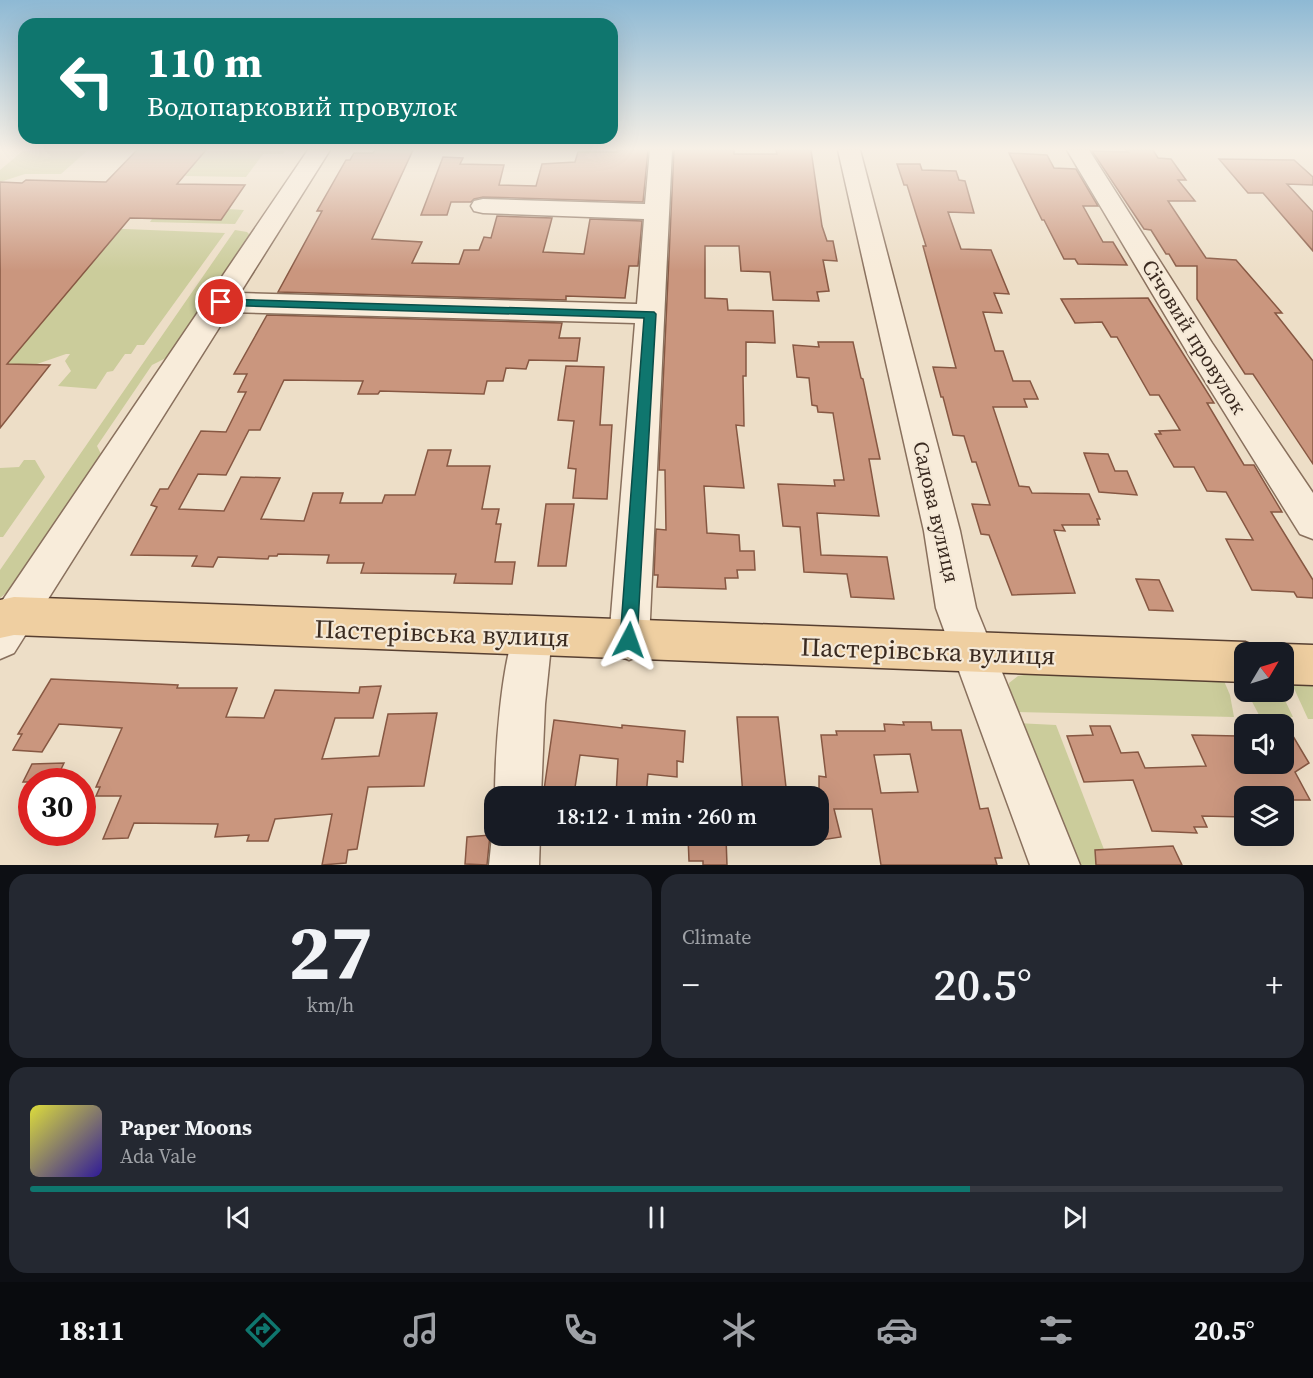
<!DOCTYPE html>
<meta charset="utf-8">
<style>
body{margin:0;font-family:"Source Serif 4",serif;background:#242831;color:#f1f3f6;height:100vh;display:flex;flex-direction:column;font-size:22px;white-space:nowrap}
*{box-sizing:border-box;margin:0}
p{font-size:20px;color:#9ea1a6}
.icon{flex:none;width:33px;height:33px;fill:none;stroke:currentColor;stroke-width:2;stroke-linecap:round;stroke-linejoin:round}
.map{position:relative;height:865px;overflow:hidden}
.panel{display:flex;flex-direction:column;gap:9px;padding:9px;background:#0d0f14;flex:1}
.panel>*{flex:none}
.top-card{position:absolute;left:18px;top:18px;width:600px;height:126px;border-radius:18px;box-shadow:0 6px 24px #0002;background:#0f766e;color:#fff;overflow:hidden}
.needle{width:39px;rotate:52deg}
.tools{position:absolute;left:1234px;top:642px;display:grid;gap:12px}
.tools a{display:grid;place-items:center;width:60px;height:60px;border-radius:12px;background:#171b24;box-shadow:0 6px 24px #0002;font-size:30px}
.speed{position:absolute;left:18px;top:768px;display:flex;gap:12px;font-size:30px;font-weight:700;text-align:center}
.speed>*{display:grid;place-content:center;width:78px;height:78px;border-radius:50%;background:#171b24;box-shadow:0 6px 24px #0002;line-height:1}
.speed .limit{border:9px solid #d22;background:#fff;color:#111}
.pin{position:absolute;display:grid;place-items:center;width:51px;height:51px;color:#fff;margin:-26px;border:3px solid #fff;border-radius:50%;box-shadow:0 2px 6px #0007}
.me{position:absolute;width:66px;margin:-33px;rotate:4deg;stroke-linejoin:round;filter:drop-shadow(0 0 4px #0008)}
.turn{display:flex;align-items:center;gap:21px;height:126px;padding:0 30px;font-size:27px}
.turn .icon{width:78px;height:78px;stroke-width:2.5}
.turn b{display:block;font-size:42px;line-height:51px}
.big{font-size:45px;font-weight:600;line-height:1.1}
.panel .tile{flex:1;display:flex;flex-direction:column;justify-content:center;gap:9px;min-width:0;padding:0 21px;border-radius:18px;background:#242831}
.panel .dial{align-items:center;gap:0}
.dial b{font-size:78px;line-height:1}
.song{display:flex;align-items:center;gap:18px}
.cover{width:72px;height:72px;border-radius:9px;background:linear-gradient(135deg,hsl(60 70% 55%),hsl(250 70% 35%))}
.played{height:6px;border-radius:3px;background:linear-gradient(90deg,#0f766e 75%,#363941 75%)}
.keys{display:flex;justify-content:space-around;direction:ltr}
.heat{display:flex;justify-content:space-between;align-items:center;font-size:33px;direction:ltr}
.panel .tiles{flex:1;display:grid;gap:9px;grid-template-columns:1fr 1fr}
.tile:last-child{grid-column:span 2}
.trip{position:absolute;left:484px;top:786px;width:345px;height:60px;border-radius:18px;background:#171b24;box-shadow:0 6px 24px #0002;font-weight:600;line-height:60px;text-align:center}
.dock{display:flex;height:96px;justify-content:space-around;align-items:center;background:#090b0e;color:#9ea1a6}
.dock .icon{width:42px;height:42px}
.dock .selected{color:#0f766e}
.dock b{font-size:27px;color:#f1f3f6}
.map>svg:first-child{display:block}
</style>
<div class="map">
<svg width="1313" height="865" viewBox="0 0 1313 865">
<rect width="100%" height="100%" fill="#eddec7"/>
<g fill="#cbcc9b">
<path d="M24 150H88L61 174H25L0 182V170Z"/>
<path d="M206 150H285L283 154H263L246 177 185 176Z"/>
<path d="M228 209 244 210 235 224 150 222 152 219 220 220Z"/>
<path d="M43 228 125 229 225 233 144 345H137L131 354H125L113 371 107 372 96 389 58 386 71 371 65 361 70 354H66L37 364 50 365 26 395 0 407V257Z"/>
<path d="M235 230 247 232 250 235 170 356 152 365 97 446 103 458 12 588 0 598V570Z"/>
<path d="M24 460H35L45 477 3 537H0V468L19 467Z"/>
<path d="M1029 674 1224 681 1230 695 1234 717 1012 712 1009 683 1018 676Z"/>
<path d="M1292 684H1313V719H1308Z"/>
<path d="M1247 692H1281L1293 717 1259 715Z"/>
<path d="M1016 723 1056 725 1110 865H1067Z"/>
</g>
<g fill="#ca967e" stroke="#875843" stroke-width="1.5" fill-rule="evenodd">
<path d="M137 150H206L177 184 245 185 221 220 130 218 7 364 50 365 0 428V182L22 183 26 180 106 182Z"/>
<path d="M375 150H413L372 239 422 242 412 263 459 264 464 250H479L484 237 491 238 497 216 552 218 543 252 584 254 590 219 642 221 638 266H629L625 298 566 296V300L278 292 322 211H317L346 160H350L354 153H373Z"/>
<path d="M617 150H648L643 202 483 197 474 199 471 202H451L447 215H421L443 157 463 158 460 164 504 165 499 185 536 186 542 164 575 162 578 152H617Z"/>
<path d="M674 150H734V154H777L776 150H811L822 226 827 241H833L837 261 823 260 829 291 817 292 819 301 773 300 770 272 741 271 739 246H705V298L727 299 728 310 773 311 775 343 746 342V376H743L744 426 736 425 744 488 704 486 707 533 739 535 740 551H754L755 570H737L738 578H725L726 589 657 587 658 575H654L656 529 666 530 665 470H659Z"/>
<path d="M1126 150H1153L1158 158 1171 159 1186 180H1178L1195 201H1168L1206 258 1236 260 1282 313H1275L1313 361V464L1253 374H1245L1197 299V266H1176L1169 254H1166L1151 230 1144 229 1092 151 1128 152Z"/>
<path d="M1009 153 1047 155 1054 168 1076 169 1098 206H1083L1103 242H1113L1127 265 1078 264 1075 259H1064L1044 220H1042Z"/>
<path d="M1219 159 1294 160 1313 177V185L1287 184 1313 212V251L1263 193H1248Z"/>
<path d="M897 164H920L922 170 956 171 959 180 965 181 974 213 948 212 961 249 991 250 1009 294 994 293 1002 313 983 312 995 351H1003L1013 381H1030L1038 399H1024L1027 407H993L1019 486 1029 487 1032 493 1089 494 1100 519H1097L1099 525H1062L1065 531 1054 530 1075 593 1012 595 989 535 981 534 972 504 990 505 976 462H972L964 436 953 435 943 397H941L933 367 956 368 923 246H926L907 185H904Z"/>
<path d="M1148 298 1214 403H1207L1244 465H1254L1282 512H1271L1313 580V598L1297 597 1294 592 1252 590 1226 539 1253 540 1226 492 1207 491 1194 467H1174L1155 434H1161L1159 431 1180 430 1159 395H1150L1117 337H1111L1102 322 1075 323 1061 299Z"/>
<path d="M267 315 562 323 559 338H580L577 361 529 360 526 369 506 368 503 381H487L484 394 380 391 378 394H358L363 381 284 380 260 430H249L226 475 198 474 179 509 224 511 241 477 280 478 261 519 304 521 313 493H343L340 503H382L385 495H415L428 450H451L447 466H490L482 509H499L496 524H501L495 562H515L512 584 454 583 456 574 361 573 364 563H327L329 555 278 554 277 556H269L268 559 218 557 213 567 192 566 197 556 131 555 157 507 151 505 160 489H168L201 431 226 432 246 392H238L247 374H234Z"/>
<path d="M818 342H853L861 378 863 379 880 459H869L879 516 817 513 821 555 887 557 894 599 851 597 847 574 804 572 800 527 783 526 778 484 835 486 834 480H844L833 413 818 412 817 406 812 405 809 378 797 377 793 345 819 347Z"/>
<path d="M566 366 604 367 600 425H612L607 499 573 498 576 469 568 468 574 421 558 420Z"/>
<path d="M1084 453 1108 454 1115 471H1127L1137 495 1099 492Z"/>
<path d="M546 504H574L566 566H538Z"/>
<path d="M1136 579 1159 580 1173 611 1149 610Z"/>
<path d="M51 679 178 685 177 688H237L226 717 264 718 275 690 359 693 360 687 381 686 373 718H335L322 759 379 756 388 714 437 713 424 786 368 787 357 849 348 850 346 863 322 865 332 814 275 819 268 841H247L249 835 215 837 218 824 134 823 128 838 103 839 121 796H96L100 787H96L122 728 59 724 42 752 13 750 22 734H18Z"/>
<path d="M737 717H778L787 796H743Z"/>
<path d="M554 720 622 728V725L685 731 683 762 677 761V777L648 774 646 796H616L618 759 580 755 574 794 544 790Z"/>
<path d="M1284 721 1309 763 1295 772 1310 800H1290L1288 796H1245V817L1202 816 1207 827H1194L1197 833 1152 831 1133 780 1084 782 1067 736 1093 735 1090 726H1110L1121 753 1138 752 1145 768 1206 766 1192 735 1238 736 1245 751V764H1284Z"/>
<path d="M903 722H931L932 730H961L980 809 988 808 1002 858H995L997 865H881L872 809H834L841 837 821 840 819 830V776L826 777 821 735H837L836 731H885L884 724 904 725ZM910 754 918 792 881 793 874 755Z"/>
<path d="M64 763 55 782H23L32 764Z"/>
<path d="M490 835 487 865 465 864 467 837Z"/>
<path d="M688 837H726L727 865H703V861H689Z"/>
<path d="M1173 846 1182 865H1096L1095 850Z"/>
</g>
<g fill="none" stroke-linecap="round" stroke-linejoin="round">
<g stroke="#89705d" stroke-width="3">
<g id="minor">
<path d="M308 150H330L240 293 637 304 644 219 483 213 474 211 471 206 474 201 483 199 645 204 650 150H672L649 640 643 654 629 660 615 654 609 640 635 323 229 312 14 653 0 659V604Z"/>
<path d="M838 150H860L960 531 976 608 1080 865H1030L936 608 924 531Z"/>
<path d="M1067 150H1089L1212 343 1313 493V539L1300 534 1190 357Z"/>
<path d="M532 617 546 622 552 636 545 704 541 796 495 797C495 753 501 661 518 622Z"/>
<path d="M495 829V836H540L539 865H489L492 836Z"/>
</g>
</g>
<g stroke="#573f31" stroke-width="3">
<g id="major">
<path d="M14 597 1245 642 1260 648 1262 652H1245V682L14 635 0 638V600Z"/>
<path d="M1284 644 1313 645V685L1284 684V652H1268L1269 650Z"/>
</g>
</g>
<use href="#minor" fill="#f8ecda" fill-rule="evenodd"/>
<use href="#major" fill="#efcfa1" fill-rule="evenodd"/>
</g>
<linearGradient id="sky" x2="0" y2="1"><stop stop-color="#8eb9d4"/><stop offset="0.55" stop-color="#f7f0e6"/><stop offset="1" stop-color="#f7f0e6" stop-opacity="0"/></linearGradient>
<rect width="1313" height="271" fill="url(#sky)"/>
<path fill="#0f766e" stroke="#0a4d48" stroke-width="1.5" d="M221 299 654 312 656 314 637 640 635 646 629 649 623 646 620 640 644 318 217 305 215 302Z"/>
<g text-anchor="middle" stroke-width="4.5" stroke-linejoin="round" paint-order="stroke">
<g font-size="21" fill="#3a2a20" stroke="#f5e9d7">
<text transform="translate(1194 337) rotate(58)" y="7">Січовий провулок</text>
<text transform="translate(936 512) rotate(77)" y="7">Садова вулиця</text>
</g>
<g font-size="26" fill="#3a2a20" stroke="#f5e9d7">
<text transform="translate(442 633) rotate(2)" y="9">Пастерівська вулиця</text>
<text transform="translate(928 651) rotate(2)" y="9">Пастерівська вулиця</text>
</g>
</g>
</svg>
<div class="tools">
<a><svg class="needle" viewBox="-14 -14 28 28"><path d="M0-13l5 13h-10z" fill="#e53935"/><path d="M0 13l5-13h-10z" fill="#9ea1a6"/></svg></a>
<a><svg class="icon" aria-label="sound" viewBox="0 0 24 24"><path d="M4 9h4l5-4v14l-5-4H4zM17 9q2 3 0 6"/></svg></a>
<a><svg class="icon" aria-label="layers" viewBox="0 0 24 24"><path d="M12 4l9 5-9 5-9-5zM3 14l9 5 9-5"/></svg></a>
</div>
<div class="speed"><div class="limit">30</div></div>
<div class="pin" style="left:221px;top:302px;background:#d93025"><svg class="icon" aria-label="arrive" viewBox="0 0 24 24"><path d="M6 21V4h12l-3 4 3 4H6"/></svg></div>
<svg class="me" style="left:629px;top:640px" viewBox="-20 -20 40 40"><path d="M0-17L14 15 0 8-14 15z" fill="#0f766e" stroke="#fff" stroke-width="4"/></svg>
<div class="trip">18:12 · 1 min · 260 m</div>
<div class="top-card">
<div class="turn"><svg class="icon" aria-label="left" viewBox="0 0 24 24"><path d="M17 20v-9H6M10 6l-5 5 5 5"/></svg><div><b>110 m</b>Водопарковий провулок</div></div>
</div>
</div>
<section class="panel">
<div class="tiles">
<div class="tile dial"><b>27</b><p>km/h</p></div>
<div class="tile"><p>Climate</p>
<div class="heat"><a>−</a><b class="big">20.5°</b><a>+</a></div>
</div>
<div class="tile">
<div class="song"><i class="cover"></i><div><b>Paper Moons</b><p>Ada Vale</p></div></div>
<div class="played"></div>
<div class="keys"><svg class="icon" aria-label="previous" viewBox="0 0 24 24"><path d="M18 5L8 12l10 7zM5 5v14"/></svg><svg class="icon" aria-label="pause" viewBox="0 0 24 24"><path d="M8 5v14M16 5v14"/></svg><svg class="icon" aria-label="next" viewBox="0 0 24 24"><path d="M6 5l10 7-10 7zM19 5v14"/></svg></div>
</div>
</div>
</section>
<nav class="dock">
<b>18:11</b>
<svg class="icon selected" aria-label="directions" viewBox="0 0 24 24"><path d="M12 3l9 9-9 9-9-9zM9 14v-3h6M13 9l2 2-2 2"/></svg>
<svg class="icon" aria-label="music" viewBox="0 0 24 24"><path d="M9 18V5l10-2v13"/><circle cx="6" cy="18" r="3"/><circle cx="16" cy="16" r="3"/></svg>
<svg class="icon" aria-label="phone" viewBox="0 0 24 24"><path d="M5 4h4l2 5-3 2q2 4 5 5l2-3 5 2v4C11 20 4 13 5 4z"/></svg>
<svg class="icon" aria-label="climate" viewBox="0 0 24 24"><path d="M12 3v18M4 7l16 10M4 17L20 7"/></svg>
<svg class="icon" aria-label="car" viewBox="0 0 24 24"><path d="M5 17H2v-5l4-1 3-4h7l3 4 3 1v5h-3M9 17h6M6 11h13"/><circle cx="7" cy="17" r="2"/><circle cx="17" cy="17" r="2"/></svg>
<svg class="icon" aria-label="filters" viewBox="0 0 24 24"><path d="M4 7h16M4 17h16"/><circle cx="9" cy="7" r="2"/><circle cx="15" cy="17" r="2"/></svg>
<b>20.5°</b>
</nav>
